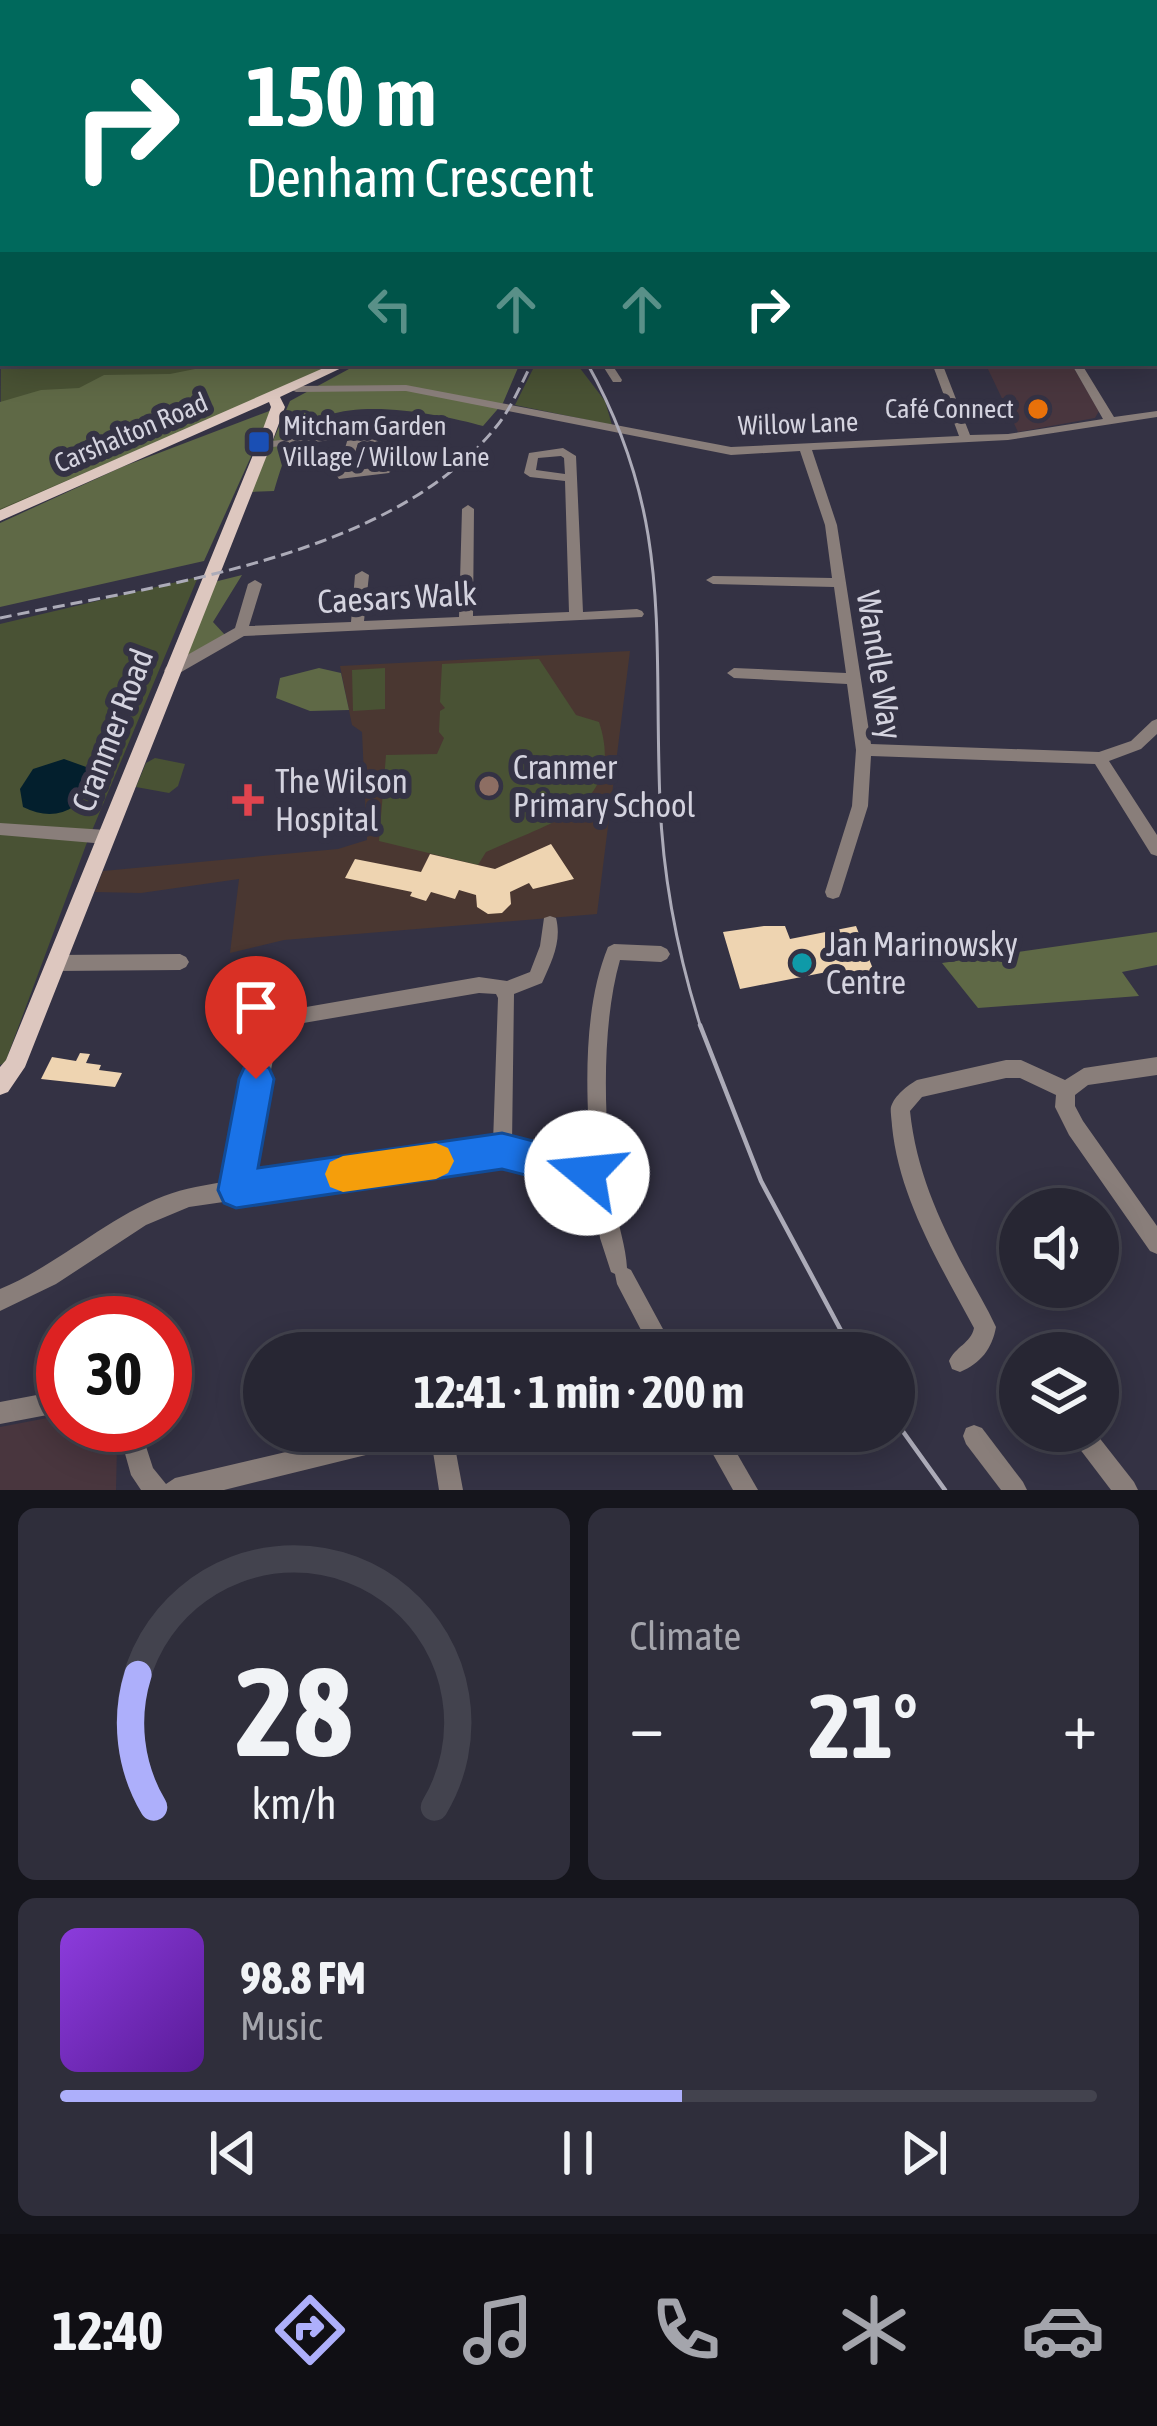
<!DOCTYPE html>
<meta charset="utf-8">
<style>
body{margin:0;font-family:"Asap Condensed",sans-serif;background:#2f2e3b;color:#f1f3f6;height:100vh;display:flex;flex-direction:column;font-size:45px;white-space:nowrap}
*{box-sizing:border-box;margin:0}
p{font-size:39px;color:#a4a5ac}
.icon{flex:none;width:66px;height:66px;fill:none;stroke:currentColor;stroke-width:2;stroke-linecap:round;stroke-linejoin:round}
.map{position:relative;height:1490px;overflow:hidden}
.drawer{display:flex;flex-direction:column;gap:18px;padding:18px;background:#15151c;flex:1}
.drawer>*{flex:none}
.banner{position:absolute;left:0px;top:0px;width:1158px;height:366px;box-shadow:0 6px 30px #0003,0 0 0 3px #43434e;background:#00695c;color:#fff;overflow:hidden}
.controls{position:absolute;left:999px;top:1188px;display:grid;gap:24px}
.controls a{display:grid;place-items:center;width:120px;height:120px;border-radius:50%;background:#272633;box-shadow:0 6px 30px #0003,0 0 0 3px #43434e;font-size:60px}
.speed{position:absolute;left:36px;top:1296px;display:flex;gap:24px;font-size:60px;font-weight:700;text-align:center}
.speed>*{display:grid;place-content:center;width:156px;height:156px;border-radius:50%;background:#272633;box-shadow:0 6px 30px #0003,0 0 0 3px #43434e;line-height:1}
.speed .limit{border:18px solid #d22;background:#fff;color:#111}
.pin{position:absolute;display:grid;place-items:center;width:102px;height:102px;color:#fff;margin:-123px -51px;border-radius:50% 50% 50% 0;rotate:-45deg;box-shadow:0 0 12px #0007}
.pin .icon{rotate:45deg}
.me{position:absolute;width:132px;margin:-66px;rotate:287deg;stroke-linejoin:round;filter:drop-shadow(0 0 9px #0008)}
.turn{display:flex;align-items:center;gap:42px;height:252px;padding:0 48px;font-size:54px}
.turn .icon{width:156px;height:156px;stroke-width:2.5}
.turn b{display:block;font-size:84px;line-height:102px}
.lanes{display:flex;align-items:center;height:114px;padding:0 48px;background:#0003;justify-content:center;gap:60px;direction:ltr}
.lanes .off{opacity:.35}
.big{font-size:90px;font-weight:700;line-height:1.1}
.drawer .tile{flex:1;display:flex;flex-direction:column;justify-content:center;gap:18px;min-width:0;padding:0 42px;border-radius:18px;background:#2f2e3b}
.drawer .dial{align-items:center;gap:0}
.dial svg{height:312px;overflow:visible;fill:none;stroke:#43434e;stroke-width:7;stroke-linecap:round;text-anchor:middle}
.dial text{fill:#f1f3f6;stroke:none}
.song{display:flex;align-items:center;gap:36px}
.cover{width:144px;height:144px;border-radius:18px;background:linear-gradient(135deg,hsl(270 70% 55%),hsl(270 70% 35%))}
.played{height:12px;border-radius:6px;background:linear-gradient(90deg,#adaffb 60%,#43434e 60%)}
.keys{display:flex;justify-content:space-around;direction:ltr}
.heat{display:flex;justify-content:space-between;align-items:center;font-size:66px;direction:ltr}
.drawer .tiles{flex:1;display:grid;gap:18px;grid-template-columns:1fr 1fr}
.tile:last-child{grid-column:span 2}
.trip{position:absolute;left:243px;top:1332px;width:672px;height:120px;border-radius:60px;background:#272633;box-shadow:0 6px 30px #0003,0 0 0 3px #43434e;font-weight:700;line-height:120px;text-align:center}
.dock{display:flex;height:192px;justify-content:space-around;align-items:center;background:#100f14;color:#a4a5ac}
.dock .icon{width:84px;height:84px}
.dock .on{color:#adaffb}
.dock b{font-size:54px;color:#f1f3f6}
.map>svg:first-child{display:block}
</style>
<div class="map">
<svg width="1157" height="1490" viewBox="0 0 1157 1490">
<rect width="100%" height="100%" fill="#343244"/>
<g fill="#49363e">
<path d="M1072 365 1099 411 1095 418 1018 432 987 367Z"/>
<path d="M63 1415V1425H100L117 1446 116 1490H0V1427Z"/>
</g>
<path fill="#4a3731" d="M630 651 597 914 284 940 230 953 239 879 141 893 95 892 103 871 338 849 367 840 362 732 352 725 340 666Z"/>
<g fill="#495234">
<path d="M3 27V363H341L0 512Z"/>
<path d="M536 363H576L605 401 612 425 515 405Z"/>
<path d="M198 577 86 845 5 1063 0 1065V624Z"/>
<path d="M539 659 576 715 599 722C627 807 548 823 486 852L478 865 379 841 386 755 437 754 444 738 439 732 440 711 445 708 440 702 442 664Z"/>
<path d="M385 668V709L353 711 352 670Z"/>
<path d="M155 758 185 764 178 786 169 793 136 787 146 763Z"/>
</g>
<g fill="#5f6946">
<path d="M225 363H341L0 509V402L41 390 79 388 104 375 170 374Z"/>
<path d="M360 363H520L503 403 483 426C436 413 327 390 295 438 285 453 279 474 274 491L251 492 290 401Z"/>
<path d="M272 410 204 561 0 607V523L122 467Z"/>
<path d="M242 575 213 622 225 635 178 667 214 582Z"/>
<path d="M319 668 341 673 349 710 310 711 276 698 280 678Z"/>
<path d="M1157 932V965L1122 972 1139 996 978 1008 942 963Z"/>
</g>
<path fill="#031f2d" d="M64 759 89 768 94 783C78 812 53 822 23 807L20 789 33 769Z"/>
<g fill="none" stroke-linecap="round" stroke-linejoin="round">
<g stroke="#031f2d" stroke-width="3">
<path d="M910 0 925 3"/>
<path d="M1022 3 1028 0"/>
</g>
</g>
<g fill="#eed4b1">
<path d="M551 844 574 879 533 889 529 883 510 892 511 904 502 913 488 914 477 907 476 895 459 890 455 899 431 892 426 901 410 896 412 892 345 878 355 859 421 872 430 854 495 869Z"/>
<path d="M764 926H785L790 939 856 926 875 974 840 976 837 970 740 989 723 932Z"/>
<path d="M80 1053 90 1054 86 1063 101 1065 99 1070 122 1073 115 1087 41 1079 52 1057 76 1061Z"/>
</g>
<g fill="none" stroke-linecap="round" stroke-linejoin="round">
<g fill="#897e7a" fill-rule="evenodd">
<rect x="1155" y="6" width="2" height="5"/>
<path d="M1155 33H1157L1155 39Z"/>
<rect x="1155" y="102" width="2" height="5"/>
<rect x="1155" y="141" width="2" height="4"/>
<path d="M1155 193 1157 194V200L1155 199Z"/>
<rect x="1155" y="304" width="2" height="28"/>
<path d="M601 363H611L622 380 621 382H613Z"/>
<path d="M932 363H942L970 435 1008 434 1103 419 1071 363H1081L1114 417 1157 411V417L1008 440 812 450 837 525 871 744 1099 752 1131 741 1152 721 1157 719V734L1141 749 1109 761 1157 835V856L1151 854 1095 764 871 756 868 806 841 892 839 897 833 899 827 897 825 892 852 806 856 750 847 684 734 678 727 673 734 668 846 673 834 587 713 584 706 580 713 576 832 578 825 525 800 451 731 455 406 391 296 392 290 389 296 386 406 385 731 447 959 436Z"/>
<path d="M372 418 378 421 376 423 356 435 407 449 409 451 389 473 339 479 337 476 348 438 264 448 258 445 264 442 345 432ZM358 443 395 452 381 467 350 471Z"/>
<path d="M563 448 576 456 583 612 637 609 642 611 644 614 642 617 244 636 176 675 171 676 164 671 166 667 235 628 248 584 255 580 262 584 249 626 351 622 355 575 362 571 369 575 364 621 459 617 462 509 468 505 474 509 473 616 569 612 565 481 530 477 524 473 529 453ZM561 456 564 458 565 474 536 470 538 458Z"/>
<path d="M0 823 106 830 112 832 114 837 112 842 106 844 0 835Z"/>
<path d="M550 916 556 918C562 941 552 961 542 983L514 994 512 1144 591 1163C586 1096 582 1010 608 947L614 944 661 946 667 949 670 954 667 959 661 962 620 960C600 1030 604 1132 615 1204 618 1225 626 1247 627 1268L631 1270 676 1353H653L617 1284 615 1274 611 1272 600 1238 593 1184 502 1161 189 1207 146 1225 56 1284 0 1311V1289C58 1265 105 1219 164 1196 185 1188 206 1185 228 1181L266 1014 479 977 507 981 530 972 540 946 544 918ZM479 993 496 994 498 998 493 1143 248 1178 280 1027Z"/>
<path d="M180 954 186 957 189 962 186 967 180 970 56 971 50 968 47 963 50 958 56 955Z"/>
<path d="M1157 1057V1075L1088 1085 1075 1095V1106L1083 1121 1157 1226V1254L1150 1251 1069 1135 1055 1107 1056 1095 1020 1078H1006L922 1097 910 1111C916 1169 938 1218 965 1269 975 1288 987 1307 996 1327 992 1349 981 1363 960 1372L952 1369 949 1361C955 1347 971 1343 974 1328 940 1265 899 1198 892 1126 892 1123 890 1109 891 1107 894 1096 908 1085 917 1080L1006 1060H1021L1065 1080 1084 1068Z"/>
<path d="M63 1390V1412L0 1424V1402Z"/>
<path d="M117 1425H139L153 1468 166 1484 175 1478 375 1431H452L463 1490H439L431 1439 224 1490H141L131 1475Z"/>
<path d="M974 1425 982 1428 1023 1482 1027 1490H1001L966 1444 963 1436 966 1428Z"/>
<path d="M700 1431H724L758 1490H733Z"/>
<path d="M1075 1431H1094L1134 1482 1138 1490H1111L1076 1444 1073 1436Z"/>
</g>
<g fill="#ddc7bf" fill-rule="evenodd">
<rect x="0" y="22" width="3" height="6"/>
<path d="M335 363H352L280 397 285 407 271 445 25 1067 8 1092 0 1095V1067L6 1060 257 445 271 407 269 402 0 521V510Z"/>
</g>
<path stroke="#acabb8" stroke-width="3" d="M587 363C674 518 653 634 660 802 663 879 678 955 701 1028"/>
<g stroke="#acabb8" stroke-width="4.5">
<path d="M700 1025 761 1181 853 1353"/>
<path d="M894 1419 945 1490"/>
</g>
<g stroke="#acabb8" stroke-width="3" stroke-dasharray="12 6" stroke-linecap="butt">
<path d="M646 3 656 0"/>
<path d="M0 618C156 585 390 559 496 427 511 409 521 384 532 363"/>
</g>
</g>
<path fill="#1a73e8" stroke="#114b97" stroke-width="3" d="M256 1063 269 1068 274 1079 258 1168 502 1133 587 1155 600 1160 605 1173 600 1185 587 1191 502 1169 236 1208 224 1203 218 1190 239 1079 244 1068Z"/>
<path fill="#f59e0b" d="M436 1143 448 1148 454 1161 448 1173 436 1179 343 1192 330 1187 325 1174 330 1162 343 1156Z"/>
<circle fill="#e8710a" stroke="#343244" stroke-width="4.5" cx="1038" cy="409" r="12"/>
<rect fill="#1a4fb4" stroke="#343244" stroke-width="4.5" x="247" y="430" width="24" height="24" rx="6"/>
<circle fill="#8d6e63" stroke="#343244" stroke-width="4.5" cx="489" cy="786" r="12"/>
<path fill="#e0444e" stroke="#343244" stroke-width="4.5" d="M242 782h12v12h12v12h-12v12h-12v-12h-12v-12h12z"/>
<circle fill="#0f9aa8" stroke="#343244" stroke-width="4.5" cx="802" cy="963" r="12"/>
<g text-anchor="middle" stroke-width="12" stroke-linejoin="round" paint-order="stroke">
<g font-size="27" fill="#d4d3df" stroke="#343244" text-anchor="end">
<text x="1014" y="418">Café Connect</text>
<text x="283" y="435" text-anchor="start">Mitcham Garden<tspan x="283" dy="31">Village / Willow Lane</tspan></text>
</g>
<g font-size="27" fill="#d4d3df" stroke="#343244">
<text transform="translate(798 424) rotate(-2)" y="9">Willow Lane</text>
<text transform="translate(131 433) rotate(-23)" y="9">Carshalton Road</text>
</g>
<g font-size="33" fill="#d4d3df" stroke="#343244">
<text transform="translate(397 597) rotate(-3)" y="12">Caesars Walk</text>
<text transform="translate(880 665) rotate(81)" y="12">Wandle Way</text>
<text transform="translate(112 730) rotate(-69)" y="12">Cranmer Road</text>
</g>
<g font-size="33" fill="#d4d3df" stroke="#343244" text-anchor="start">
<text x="513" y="779">Cranmer<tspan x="513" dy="38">Primary School</tspan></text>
<text x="275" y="793">The Wilson<tspan x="275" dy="38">Hospital</tspan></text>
<text x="826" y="956">Jan Marinowsky<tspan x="826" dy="38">Centre</tspan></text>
</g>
</g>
</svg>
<div class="controls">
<a><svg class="icon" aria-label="sound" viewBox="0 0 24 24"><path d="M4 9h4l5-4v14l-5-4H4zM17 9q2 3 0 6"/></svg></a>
<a><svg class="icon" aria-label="layers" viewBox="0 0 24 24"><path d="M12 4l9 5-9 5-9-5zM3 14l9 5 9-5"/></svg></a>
</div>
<div class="speed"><div class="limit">30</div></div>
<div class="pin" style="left:256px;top:1079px;background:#d93025"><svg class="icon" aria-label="arrive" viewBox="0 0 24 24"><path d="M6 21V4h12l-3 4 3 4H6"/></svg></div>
<svg class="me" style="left:587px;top:1173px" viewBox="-20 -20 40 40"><circle r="19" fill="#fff"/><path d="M0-13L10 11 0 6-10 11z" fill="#1a73e8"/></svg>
<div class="trip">12:41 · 1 min · 200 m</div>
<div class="banner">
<div class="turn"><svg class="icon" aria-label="right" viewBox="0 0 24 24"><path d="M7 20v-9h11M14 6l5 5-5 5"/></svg><div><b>150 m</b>Denham Crescent</div></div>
<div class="lanes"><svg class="icon off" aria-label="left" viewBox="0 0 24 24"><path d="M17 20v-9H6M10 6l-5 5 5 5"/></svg><svg class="icon off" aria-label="ahead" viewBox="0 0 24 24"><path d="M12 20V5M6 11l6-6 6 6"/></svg><svg class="icon off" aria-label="ahead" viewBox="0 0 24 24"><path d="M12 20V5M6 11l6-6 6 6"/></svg><svg class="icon" aria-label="right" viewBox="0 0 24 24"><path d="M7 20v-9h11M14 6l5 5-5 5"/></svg></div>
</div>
</div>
<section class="drawer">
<div class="tiles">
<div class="tile dial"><svg viewBox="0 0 100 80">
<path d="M14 69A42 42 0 1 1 86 69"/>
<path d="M14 69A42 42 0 0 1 10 35" stroke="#adaffb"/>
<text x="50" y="56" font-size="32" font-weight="700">28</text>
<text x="50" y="72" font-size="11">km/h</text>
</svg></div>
<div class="tile"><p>Climate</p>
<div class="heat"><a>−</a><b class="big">21°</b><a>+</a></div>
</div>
<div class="tile">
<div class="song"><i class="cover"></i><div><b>98.8 FM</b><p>Music</p></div></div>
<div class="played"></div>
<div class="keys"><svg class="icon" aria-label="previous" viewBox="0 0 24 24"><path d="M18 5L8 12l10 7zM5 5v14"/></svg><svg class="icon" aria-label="pause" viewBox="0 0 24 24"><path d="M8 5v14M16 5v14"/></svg><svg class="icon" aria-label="next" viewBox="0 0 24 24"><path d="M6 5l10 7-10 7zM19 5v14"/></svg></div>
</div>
</div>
</section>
<nav class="dock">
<b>12:40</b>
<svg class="icon on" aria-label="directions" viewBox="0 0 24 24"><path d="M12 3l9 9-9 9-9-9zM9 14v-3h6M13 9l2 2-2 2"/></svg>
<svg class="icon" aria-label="music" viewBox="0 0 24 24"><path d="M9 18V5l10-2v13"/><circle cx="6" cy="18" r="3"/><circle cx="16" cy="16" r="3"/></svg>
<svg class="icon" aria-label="phone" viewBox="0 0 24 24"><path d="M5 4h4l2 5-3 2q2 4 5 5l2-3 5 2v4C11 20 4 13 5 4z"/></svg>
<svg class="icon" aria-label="climate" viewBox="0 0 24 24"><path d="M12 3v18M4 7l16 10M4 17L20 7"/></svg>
<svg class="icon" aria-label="car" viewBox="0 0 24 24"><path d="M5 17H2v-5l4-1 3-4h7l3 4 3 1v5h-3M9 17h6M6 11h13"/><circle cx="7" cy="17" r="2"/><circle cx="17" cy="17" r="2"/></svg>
</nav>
